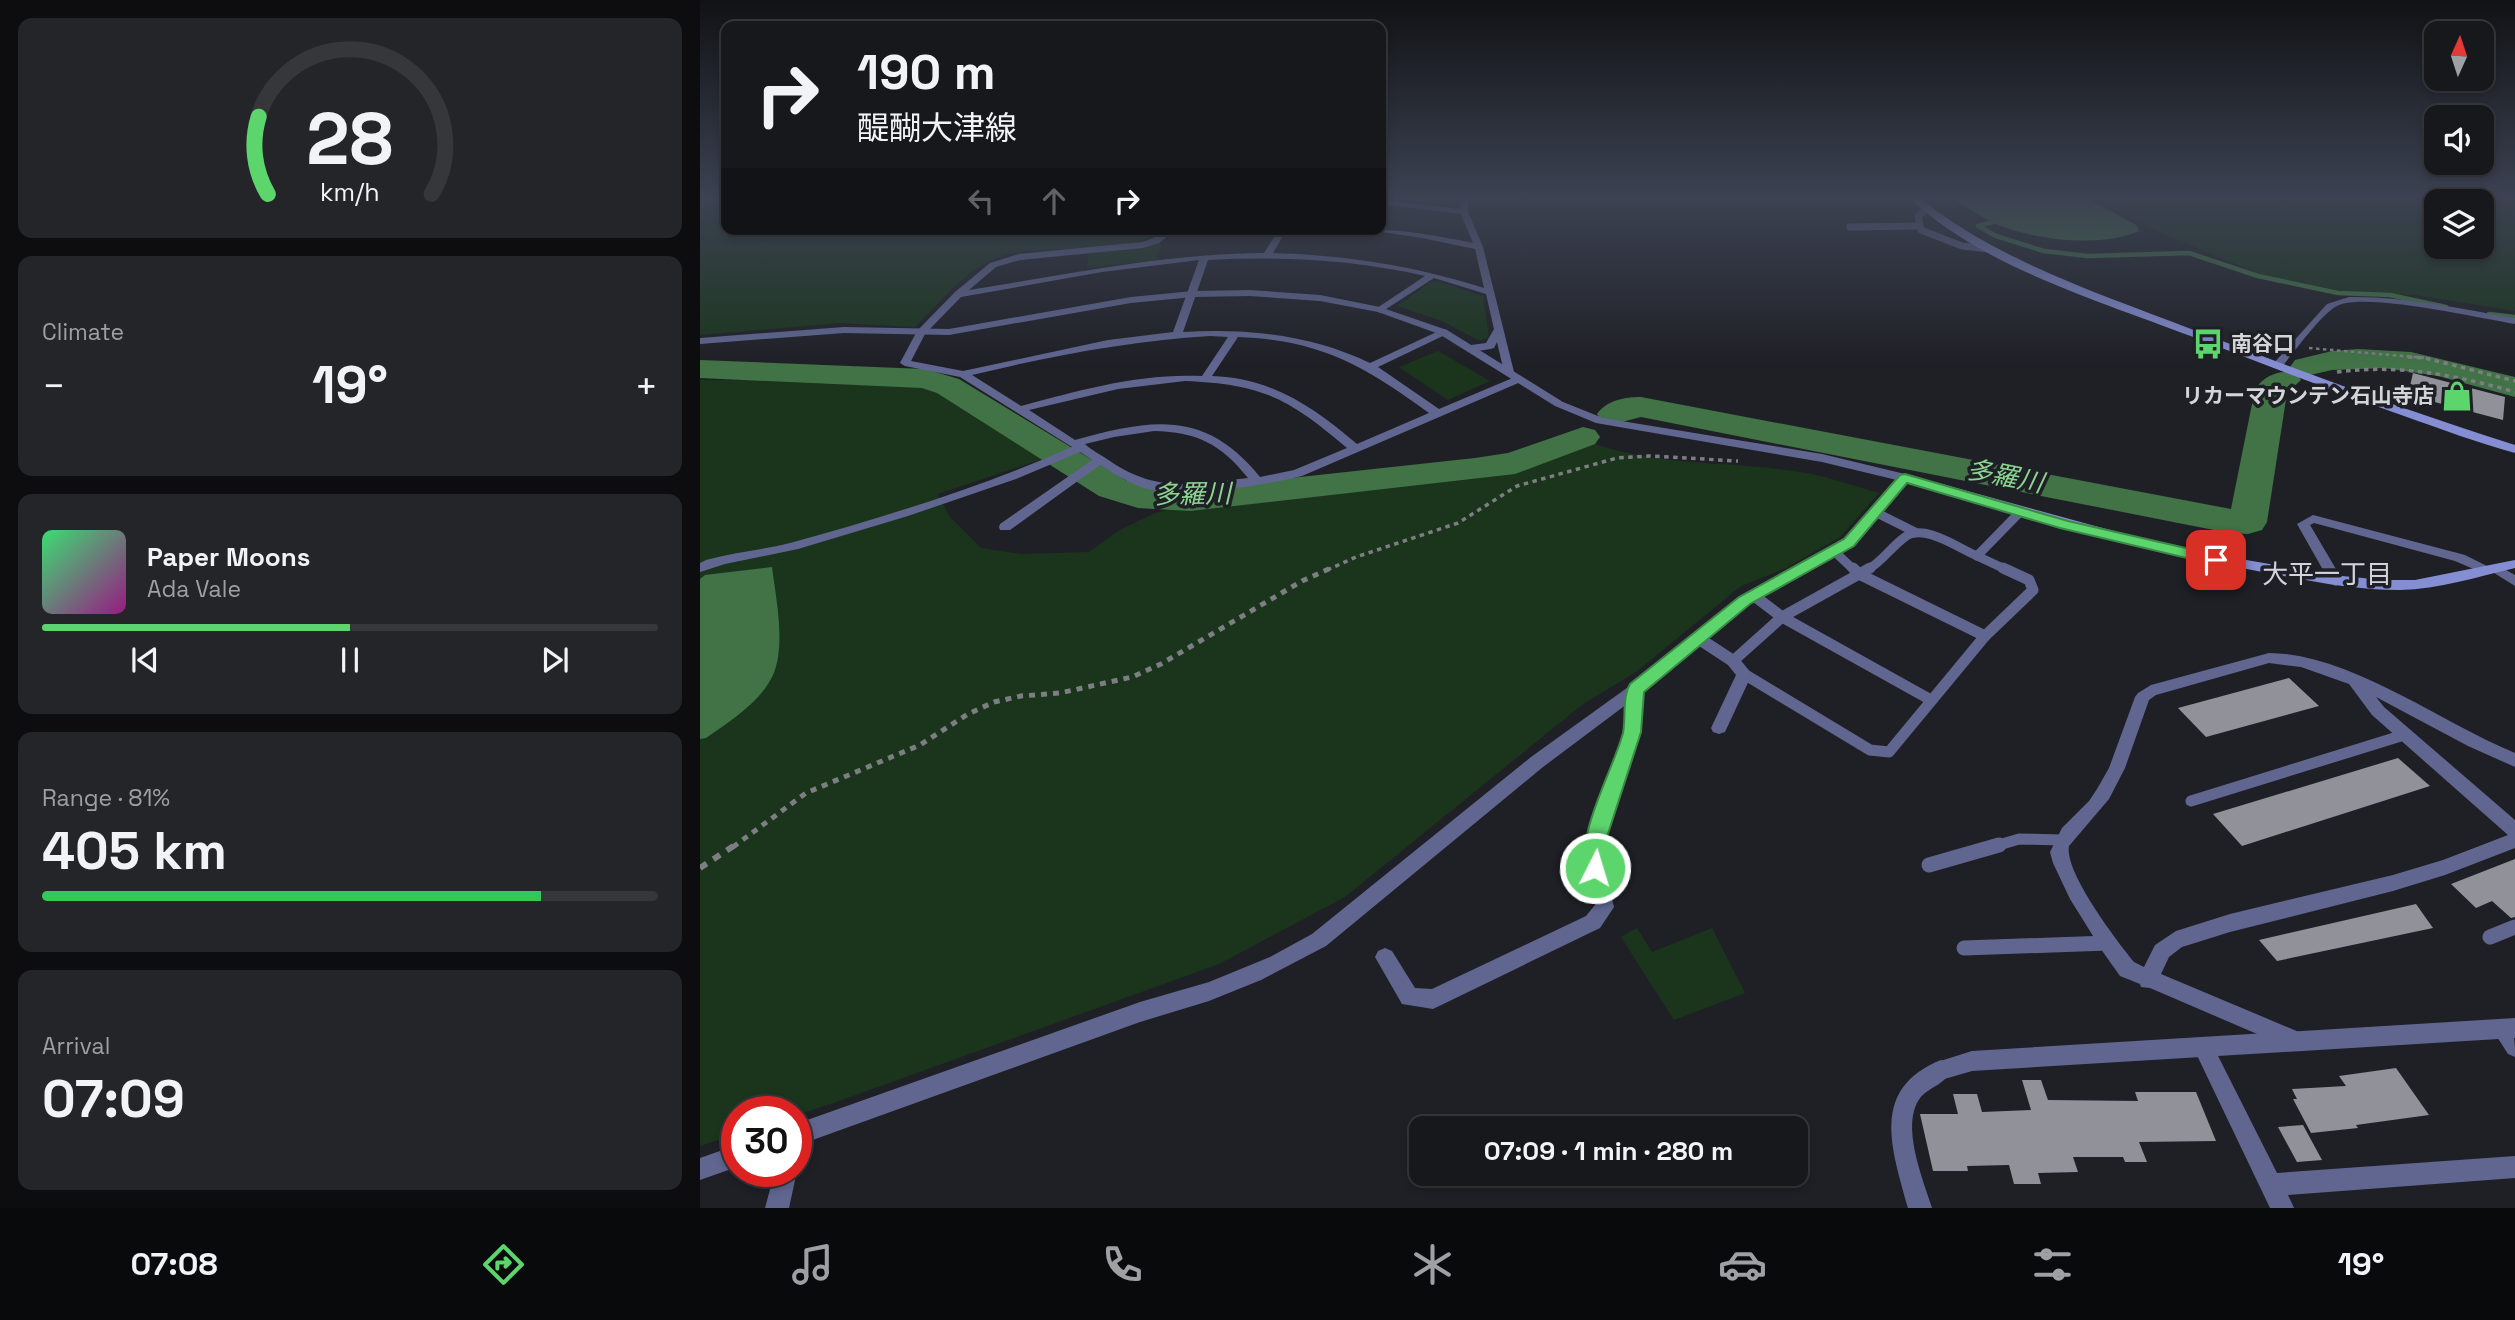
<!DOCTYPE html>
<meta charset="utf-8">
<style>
body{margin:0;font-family:"Space Grotesk","Noto Sans JP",sans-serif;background:#242529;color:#f1f3f6;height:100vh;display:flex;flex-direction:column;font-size:26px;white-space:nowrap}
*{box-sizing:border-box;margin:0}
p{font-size:23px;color:#9ea0a3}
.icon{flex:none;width:38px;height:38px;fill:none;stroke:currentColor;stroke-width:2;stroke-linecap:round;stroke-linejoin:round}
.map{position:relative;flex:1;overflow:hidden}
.side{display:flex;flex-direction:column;gap:18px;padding:18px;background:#0d0d0f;width:700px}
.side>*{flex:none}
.hud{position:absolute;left:21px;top:21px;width:665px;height:214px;border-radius:14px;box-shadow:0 4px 10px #0003,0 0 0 2px #36373b;background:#17181c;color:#f1f3f6;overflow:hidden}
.needle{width:46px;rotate:3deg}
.controls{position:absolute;left:1724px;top:21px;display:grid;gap:14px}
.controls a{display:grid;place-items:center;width:70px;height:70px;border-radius:14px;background:#17181c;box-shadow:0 4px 10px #0003,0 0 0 2px #36373b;font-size:35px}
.speed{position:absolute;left:21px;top:1096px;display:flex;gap:14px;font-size:35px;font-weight:700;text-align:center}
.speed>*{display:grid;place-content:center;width:91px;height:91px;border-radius:50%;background:#17181c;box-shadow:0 4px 10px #0003,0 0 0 2px #36373b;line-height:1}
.speed .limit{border:10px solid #d22;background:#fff;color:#111}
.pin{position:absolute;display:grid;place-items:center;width:60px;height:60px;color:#fff;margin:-30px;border-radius:14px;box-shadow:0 4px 10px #0006}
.me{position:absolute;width:77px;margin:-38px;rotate:5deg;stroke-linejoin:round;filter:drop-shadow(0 0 5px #0008)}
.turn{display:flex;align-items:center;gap:24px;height:147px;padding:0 21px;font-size:32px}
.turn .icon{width:91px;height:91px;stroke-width:2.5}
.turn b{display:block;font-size:49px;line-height:60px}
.lanes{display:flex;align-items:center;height:66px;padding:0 21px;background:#0003;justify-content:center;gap:35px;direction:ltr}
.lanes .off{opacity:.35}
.big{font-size:52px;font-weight:700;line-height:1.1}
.side .widget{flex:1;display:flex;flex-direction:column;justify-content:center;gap:10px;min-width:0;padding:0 24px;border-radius:14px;background:#242529}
.side .dial{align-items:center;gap:0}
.dial svg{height:182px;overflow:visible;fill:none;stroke:#36373b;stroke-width:7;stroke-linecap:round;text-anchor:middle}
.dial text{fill:#f1f3f6;stroke:none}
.song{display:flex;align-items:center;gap:21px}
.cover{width:84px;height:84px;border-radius:10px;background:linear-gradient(135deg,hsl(140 70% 55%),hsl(310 70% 35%))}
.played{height:7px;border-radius:4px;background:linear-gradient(90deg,#5dd56d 50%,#36373b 50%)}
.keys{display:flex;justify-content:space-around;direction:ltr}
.heat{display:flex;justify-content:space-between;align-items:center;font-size:38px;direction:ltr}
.charge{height:10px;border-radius:5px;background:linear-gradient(90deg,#34c759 81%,#36373b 0)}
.trip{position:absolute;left:709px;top:1116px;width:399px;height:70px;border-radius:14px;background:#17181c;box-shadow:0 4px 10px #0003,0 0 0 2px #36373b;font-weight:700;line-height:70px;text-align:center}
.tab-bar{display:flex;height:112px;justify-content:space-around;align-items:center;background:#090a0b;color:#9ea0a3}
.tab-bar .icon{width:49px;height:49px}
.tab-bar .selected{color:#5dd56d}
.tab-bar b{font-size:32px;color:#f1f3f6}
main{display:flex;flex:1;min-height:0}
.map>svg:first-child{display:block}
</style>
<main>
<section class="side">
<div class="widget dial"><svg viewBox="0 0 100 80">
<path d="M14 69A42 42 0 1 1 86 69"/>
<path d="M14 69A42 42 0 0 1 10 35" stroke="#5dd56d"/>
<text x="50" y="56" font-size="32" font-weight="700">28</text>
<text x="50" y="72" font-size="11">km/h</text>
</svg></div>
<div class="widget"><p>Climate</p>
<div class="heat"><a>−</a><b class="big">19°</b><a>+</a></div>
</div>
<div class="widget">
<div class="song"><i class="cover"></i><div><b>Paper Moons</b><p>Ada Vale</p></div></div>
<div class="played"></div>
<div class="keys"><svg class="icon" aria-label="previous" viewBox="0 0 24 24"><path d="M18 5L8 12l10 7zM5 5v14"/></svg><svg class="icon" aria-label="pause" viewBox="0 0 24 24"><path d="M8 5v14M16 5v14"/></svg><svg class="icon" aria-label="next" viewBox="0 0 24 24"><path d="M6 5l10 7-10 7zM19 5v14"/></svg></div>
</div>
<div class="widget"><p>Range · 81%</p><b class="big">405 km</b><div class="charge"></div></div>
<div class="widget"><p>Arrival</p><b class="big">07:09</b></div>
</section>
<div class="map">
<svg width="1815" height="1208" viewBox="0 0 1815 1208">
<rect width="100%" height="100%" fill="#1f2026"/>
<g fill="#1a351c" fill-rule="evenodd">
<path d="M0 196H26V229H463C430 258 341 242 298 257 265 269 240 303 215 327L139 323 0 335Z"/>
<path d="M1402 196H1815V311L1715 295 1648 292 1564 276 1460 232 1416 210ZM1736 201H1782V247H1736Z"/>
<path d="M457 243 462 244 456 260 387 268 389 253 429 250Z"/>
<path d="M737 281 783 296 789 337 780 341 742 321 697 306 731 282Z"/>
<path d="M738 351 790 381 748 400 699 367Z"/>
<path d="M0 380 206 381 239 389 349 457 238 494 250 517 281 548 321 554 389 552 418 531 455 513 493 503 817 467 887 441C958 468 1027 460 1100 472 1127 476 1153 486 1179 493L1140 537 1086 568 1041 586 936 672 883 704 645 897 519 964 131 1104 96 1115V1111H37V1134L0 1146Z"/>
<path d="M937 928 952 952 1012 928 1045 993 974 1020 921 937Z"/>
</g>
<g fill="#417346">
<path d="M1248 196H1383L1436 225 1439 231C1401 248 1334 240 1296 224 1282 218 1265 205 1248 196Z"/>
<path d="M72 567C76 599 86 645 73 675 60 703 30 721 6 738L0 739V579L5 575Z"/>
</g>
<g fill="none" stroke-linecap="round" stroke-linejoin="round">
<g stroke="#417346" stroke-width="4.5">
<path d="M1293 222 1278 226 1296 236 1344 251 1388 256 1489 253 1558 276 1638 293 1690 295 1746 307"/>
<path d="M1789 314 1815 317"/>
</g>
<g fill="#417346" fill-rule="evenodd">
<path d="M1658 349 1711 352 1815 377V397L1738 376 1684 368 1632 370 1606 376 1597 374 1601 380 1587 393 1567 522 1562 530 1548 534 1529 533 941 417 914 424 902 421 897 414C907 400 925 397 941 397L1531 509 1555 389C1564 376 1579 369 1594 373L1590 367 1595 360 1632 351Z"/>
<path d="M0 360 225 369 259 379 425 480 442 486 490 489 775 458 808 453 883 427 895 430 900 437 895 444 815 474 490 511 438 508 399 496 237 393 222 388 0 378Z"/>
</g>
</g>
<g fill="#909199">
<path d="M1713 373 1805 397 1803 420 1708 395Z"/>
<path d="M1589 678 1619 706 1506 737 1478 708Z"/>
<path d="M1698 758 1730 786 1542 846 1513 814Z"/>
<path d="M1815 859V917L1811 918 1792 901 1776 908 1751 884Z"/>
<path d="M1716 904 1733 928 1577 961 1559 940Z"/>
<path d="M1696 1068 1729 1115 1656 1125 1658 1128 1611 1133 1593 1099H1597L1592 1089 1646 1086 1639 1076Z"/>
<path d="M1322 1080H1341L1348 1100 1438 1101 1435 1092H1496L1516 1141 1439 1142 1447 1162H1425L1423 1157H1373L1378 1172 1338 1173 1341 1184H1314L1309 1165 1267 1166 1268 1171H1233L1220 1114H1258L1253 1094H1277L1282 1112 1331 1110Z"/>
<path d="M1603 1125 1622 1160 1597 1162 1578 1127Z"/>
</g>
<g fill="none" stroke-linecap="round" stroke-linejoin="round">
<path stroke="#7d7e83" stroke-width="2.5" stroke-dasharray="3.5 3.5" stroke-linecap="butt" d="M1609 348 1726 358"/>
<g stroke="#7d7e83" stroke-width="3.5" stroke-dasharray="4.5 4.5" stroke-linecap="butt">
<path d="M1708 357 1725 358 1815 381"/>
<path d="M1637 372C1700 364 1755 375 1815 392"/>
<path d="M627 570 656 557 758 523 817 486 917 458 949 456 1038 461"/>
</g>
<path stroke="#7d7e83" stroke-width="5" stroke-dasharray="6 6" stroke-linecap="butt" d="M33 847 106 793 220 745 268 714 294 702 321 696 360 693 432 677 461 664 602 581 631 568"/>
<path stroke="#7d7e83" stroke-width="6" stroke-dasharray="8 8" stroke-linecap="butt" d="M0 868 35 845"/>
<g stroke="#616691" stroke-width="7">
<path d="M1227 209 1218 216 1221 230 1262 246 1290 249"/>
<path d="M1150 227 1218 226"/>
</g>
<g stroke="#616691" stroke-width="9">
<path d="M1177 513 1215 532"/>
<path d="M1134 551 1154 570"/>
<path d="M1277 556 1307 570"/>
<path d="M1167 570C1182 562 1191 547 1205 537 1224 523 1258 548 1277 556L1320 512"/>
</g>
<g stroke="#616691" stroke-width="11">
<path d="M1153 568 1159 574 1285 636"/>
<path d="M1053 595 1082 617 1231 700"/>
<path d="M1033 661 1082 617 1170 568"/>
<path d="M1044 674 1170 750 1189 752 1285 636 1333 590 1329 580 1303 568"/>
<path d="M1491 801 1704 735"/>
<path d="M1292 847 1319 839 1363 840"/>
</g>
<g stroke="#616691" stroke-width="15">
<path d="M1229 865 1299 845"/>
<path d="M1790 937 1815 927"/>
<path d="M1264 948 1408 943"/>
</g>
<g fill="#616691" fill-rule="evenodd">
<path d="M761 196H769L768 212 783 247 814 372 813 374H805L804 372 797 342 794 348C786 350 772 353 766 348L771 345 786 343 794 329 786 294 734 278 680 313 675 310 677 308 725 276C654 260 581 256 508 260L483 332C547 328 612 335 670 363L743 329 747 330V334L678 367 739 409 815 377H823V381L602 476C567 485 478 499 444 488 429 483 414 474 400 465L310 530H300L299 527 300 524 392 460 380 452 316 479 208 516 98 549 25 564 0 572V563L6 560C34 552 62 550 90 543 185 517 281 487 372 447L260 377 205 366 200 363 217 331 255 292 290 263 319 254 442 242C455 239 464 229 477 229L459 243 443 248 320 260 296 267 269 290C370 274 461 254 564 253L579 229H587L573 253C646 255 715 266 784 288L775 249 722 238 661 229C698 229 735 235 773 243L761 214 681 204V200L760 209ZM499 260 473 332 408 340 263 371 211 361 225 334 261 297 402 272ZM510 336 528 337 502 376C440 373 380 390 321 406L272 375C351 356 429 341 510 336ZM538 337C621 340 664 366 729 413L657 444C613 407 572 378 512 376ZM485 381C563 384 589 399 647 448L594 470 560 477C505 409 452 419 375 440L329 410 418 389ZM454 431C497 432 521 444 548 478 492 485 455 493 407 459 400 454 391 450 385 444L414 437Z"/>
<path d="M1649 297C1705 296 1760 309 1815 318V324C1778 318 1670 293 1639 305 1624 310 1592 355 1581 368H1573V364L1627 304Z"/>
<path d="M1205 474 1209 475 1211 478 1209 481 1154 546 1050 604 1009 638 1038 657 1052 674 1025 732 1019 734 1013 732 1011 728 1036 675 1028 665 999 646 943 691 940 731 904 843V868L914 907 900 928 733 1009 702 1004 675 957 678 951 685 948 692 951 715 988 732 989 886 916 895 905 886 868V843L924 731 927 704 843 767 626 946 561 980 509 1001 440 1022 96 1146V1124L440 1002 509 982 570 957 612 934 831 757 931 685 1040 598 1144 540 1201 475Z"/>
<path d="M1613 515 1765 555 1789 567 1795 564 1815 575V586L1791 571 1785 574 1755 561 1614 523 1610 525 1643 581 1636 586 1631 584 1597 524Z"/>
<path d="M1569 653C1651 654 1739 722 1815 753V767L1768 746 1676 697 1684 707 1815 820V848L1745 875 1693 891 1530 932 1482 947 1469 957 1461 974 1599 1032 1602 1039 1599 1046 1592 1049 1450 988 1441 987 1440 984 1420 976 1403 952 1370 899 1353 863 1350 852 1362 828 1389 801 1397 789 1409 768 1435 697 1438 693 1451 685ZM1569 663 1601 667 1649 684 1672 715 1808 835 1743 860 1693 875 1530 914 1476 931 1455 945 1444 967 1434 962C1417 941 1364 872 1369 846L1409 799 1425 768 1449 700 1456 695Z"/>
<path d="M1802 1019C1815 1026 1815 1042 1815 1057L1808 1054 1792 1029 1795 1022Z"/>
<path d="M1503 1037 1510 1040 1577 1173 1815 1156V1178L1588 1195 1594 1208H1570L1493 1047 1496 1040Z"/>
<path d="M1241 1060 1248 1063 1251 1070C1246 1084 1229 1087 1220 1098 1200 1125 1223 1179 1232 1208H1208C1192 1149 1169 1089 1241 1060Z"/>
<path d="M37 1145V1167L0 1180V1158Z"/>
<path d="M96 1169 97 1171 89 1208H65L75 1171H96Z"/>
</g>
<g fill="#616691" fill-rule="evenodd">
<path d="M550 290 620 295 680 307 747 330 863 402 903 418 1122 454 1209 475 1211 478 1205 482 1122 462 896 423 855 406 739 334 678 312 620 301 550 296 493 297 431 303 249 335 144 333 0 344V338L144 327 249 329 431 297 493 291Z"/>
<path d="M1815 1018V1038L1272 1071 1241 1080 1234 1077 1231 1070 1234 1063 1272 1051Z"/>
</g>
<g fill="#868ed3" fill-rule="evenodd">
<path d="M1208 196H1217C1298 261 1395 292 1491 329 1598 370 1706 411 1815 445V453C1778 443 1741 429 1704 416 1636 392 1568 366 1501 340 1409 304 1279 267 1208 196Z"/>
<path d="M1205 474 1428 535 1518 555 1632 575 1683 580H1715L1815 560V568C1777 577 1739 589 1700 590 1650 590 1600 579 1552 570 1433 548 1317 515 1201 481L1199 478 1201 475Z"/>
</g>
</g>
<linearGradient id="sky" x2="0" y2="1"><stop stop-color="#111215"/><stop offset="0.54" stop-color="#3c4252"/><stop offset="1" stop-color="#3c4252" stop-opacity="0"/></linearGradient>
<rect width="1815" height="365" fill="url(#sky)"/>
<path fill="#5dd56d" stroke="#3c8a47" stroke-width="2" d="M1205 474 1368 521 1516 555 1523 560 1516 565 1360 528 1207 483 1154 546 1050 604 944 692 941 732 905 843V868L902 874 895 877 888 874C872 841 914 768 923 733 926 718 922 698 930 684L1039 597 1144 539 1200 475Z"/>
<defs>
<g id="bus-bare" transform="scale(2.415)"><path d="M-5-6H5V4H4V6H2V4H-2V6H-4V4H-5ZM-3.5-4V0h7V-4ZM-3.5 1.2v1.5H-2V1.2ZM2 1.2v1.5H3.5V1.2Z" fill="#5dd56d" stroke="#1f2026" stroke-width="2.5" paint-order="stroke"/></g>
<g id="shop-bare" transform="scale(2.415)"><path d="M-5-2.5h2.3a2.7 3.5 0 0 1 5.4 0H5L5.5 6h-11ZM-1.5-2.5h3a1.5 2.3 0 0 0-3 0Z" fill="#5dd56d" stroke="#1f2026" stroke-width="2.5" paint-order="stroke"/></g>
</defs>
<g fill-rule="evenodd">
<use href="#bus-bare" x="1508" y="344"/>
<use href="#shop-bare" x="1757" y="396"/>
</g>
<g text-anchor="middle" stroke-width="7" stroke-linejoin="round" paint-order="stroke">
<g font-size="21" font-weight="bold" fill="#d4d5d9" stroke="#1f2026" text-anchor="start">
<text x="1531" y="351">南谷口</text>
<text x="1734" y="403" text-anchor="end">リカーマウンテン石山寺店</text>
</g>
<g font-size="26" font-style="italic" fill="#8cd591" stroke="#1f2026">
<text transform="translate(1305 476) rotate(11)" y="9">多羅川</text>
<text transform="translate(492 494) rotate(-1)" y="9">多羅川</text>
</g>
<g font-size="26" fill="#d2d3dc" stroke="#1f2026">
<text x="1627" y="583">大平一丁目</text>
</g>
</g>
</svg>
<div class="controls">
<a><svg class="needle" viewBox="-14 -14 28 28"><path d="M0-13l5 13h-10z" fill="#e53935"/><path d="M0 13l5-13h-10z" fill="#9ea0a3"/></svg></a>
<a><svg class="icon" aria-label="sound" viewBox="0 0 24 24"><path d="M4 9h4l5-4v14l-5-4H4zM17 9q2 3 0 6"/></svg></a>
<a><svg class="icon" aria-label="layers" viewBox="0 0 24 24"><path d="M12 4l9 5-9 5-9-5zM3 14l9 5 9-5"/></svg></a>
</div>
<div class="speed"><div class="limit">30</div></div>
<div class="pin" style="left:1516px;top:560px;background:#d93025"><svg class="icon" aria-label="arrive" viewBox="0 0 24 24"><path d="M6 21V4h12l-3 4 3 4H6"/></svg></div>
<svg class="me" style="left:895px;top:868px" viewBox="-20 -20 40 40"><circle r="17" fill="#5dd56d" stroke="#fff" stroke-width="3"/><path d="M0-11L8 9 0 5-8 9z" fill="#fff"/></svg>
<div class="trip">07:09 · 1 min · 280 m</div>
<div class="hud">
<div class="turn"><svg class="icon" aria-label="right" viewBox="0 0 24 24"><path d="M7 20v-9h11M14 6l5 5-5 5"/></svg><div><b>190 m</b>醍醐大津線</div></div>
<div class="lanes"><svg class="icon off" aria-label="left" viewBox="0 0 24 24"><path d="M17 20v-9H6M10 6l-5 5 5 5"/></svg><svg class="icon off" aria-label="ahead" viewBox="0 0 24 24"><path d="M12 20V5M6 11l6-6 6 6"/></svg><svg class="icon" aria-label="right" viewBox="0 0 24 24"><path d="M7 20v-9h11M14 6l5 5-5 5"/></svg></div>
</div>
</div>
</main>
<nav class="tab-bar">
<b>07:08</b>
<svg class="icon selected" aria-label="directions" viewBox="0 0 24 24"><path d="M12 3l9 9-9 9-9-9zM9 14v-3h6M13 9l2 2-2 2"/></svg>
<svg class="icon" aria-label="music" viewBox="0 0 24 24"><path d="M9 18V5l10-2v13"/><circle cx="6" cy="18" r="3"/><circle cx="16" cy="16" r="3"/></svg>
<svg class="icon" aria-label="phone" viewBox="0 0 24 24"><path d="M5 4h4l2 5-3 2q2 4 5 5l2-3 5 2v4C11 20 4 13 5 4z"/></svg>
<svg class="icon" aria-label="climate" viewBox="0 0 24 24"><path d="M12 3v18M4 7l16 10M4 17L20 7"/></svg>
<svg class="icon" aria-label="car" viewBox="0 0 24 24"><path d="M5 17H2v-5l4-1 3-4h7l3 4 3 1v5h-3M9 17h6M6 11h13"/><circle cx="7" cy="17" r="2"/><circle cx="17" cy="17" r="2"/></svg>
<svg class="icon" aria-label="filters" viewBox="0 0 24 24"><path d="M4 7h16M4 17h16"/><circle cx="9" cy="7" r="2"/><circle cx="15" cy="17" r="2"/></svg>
<b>19°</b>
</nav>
